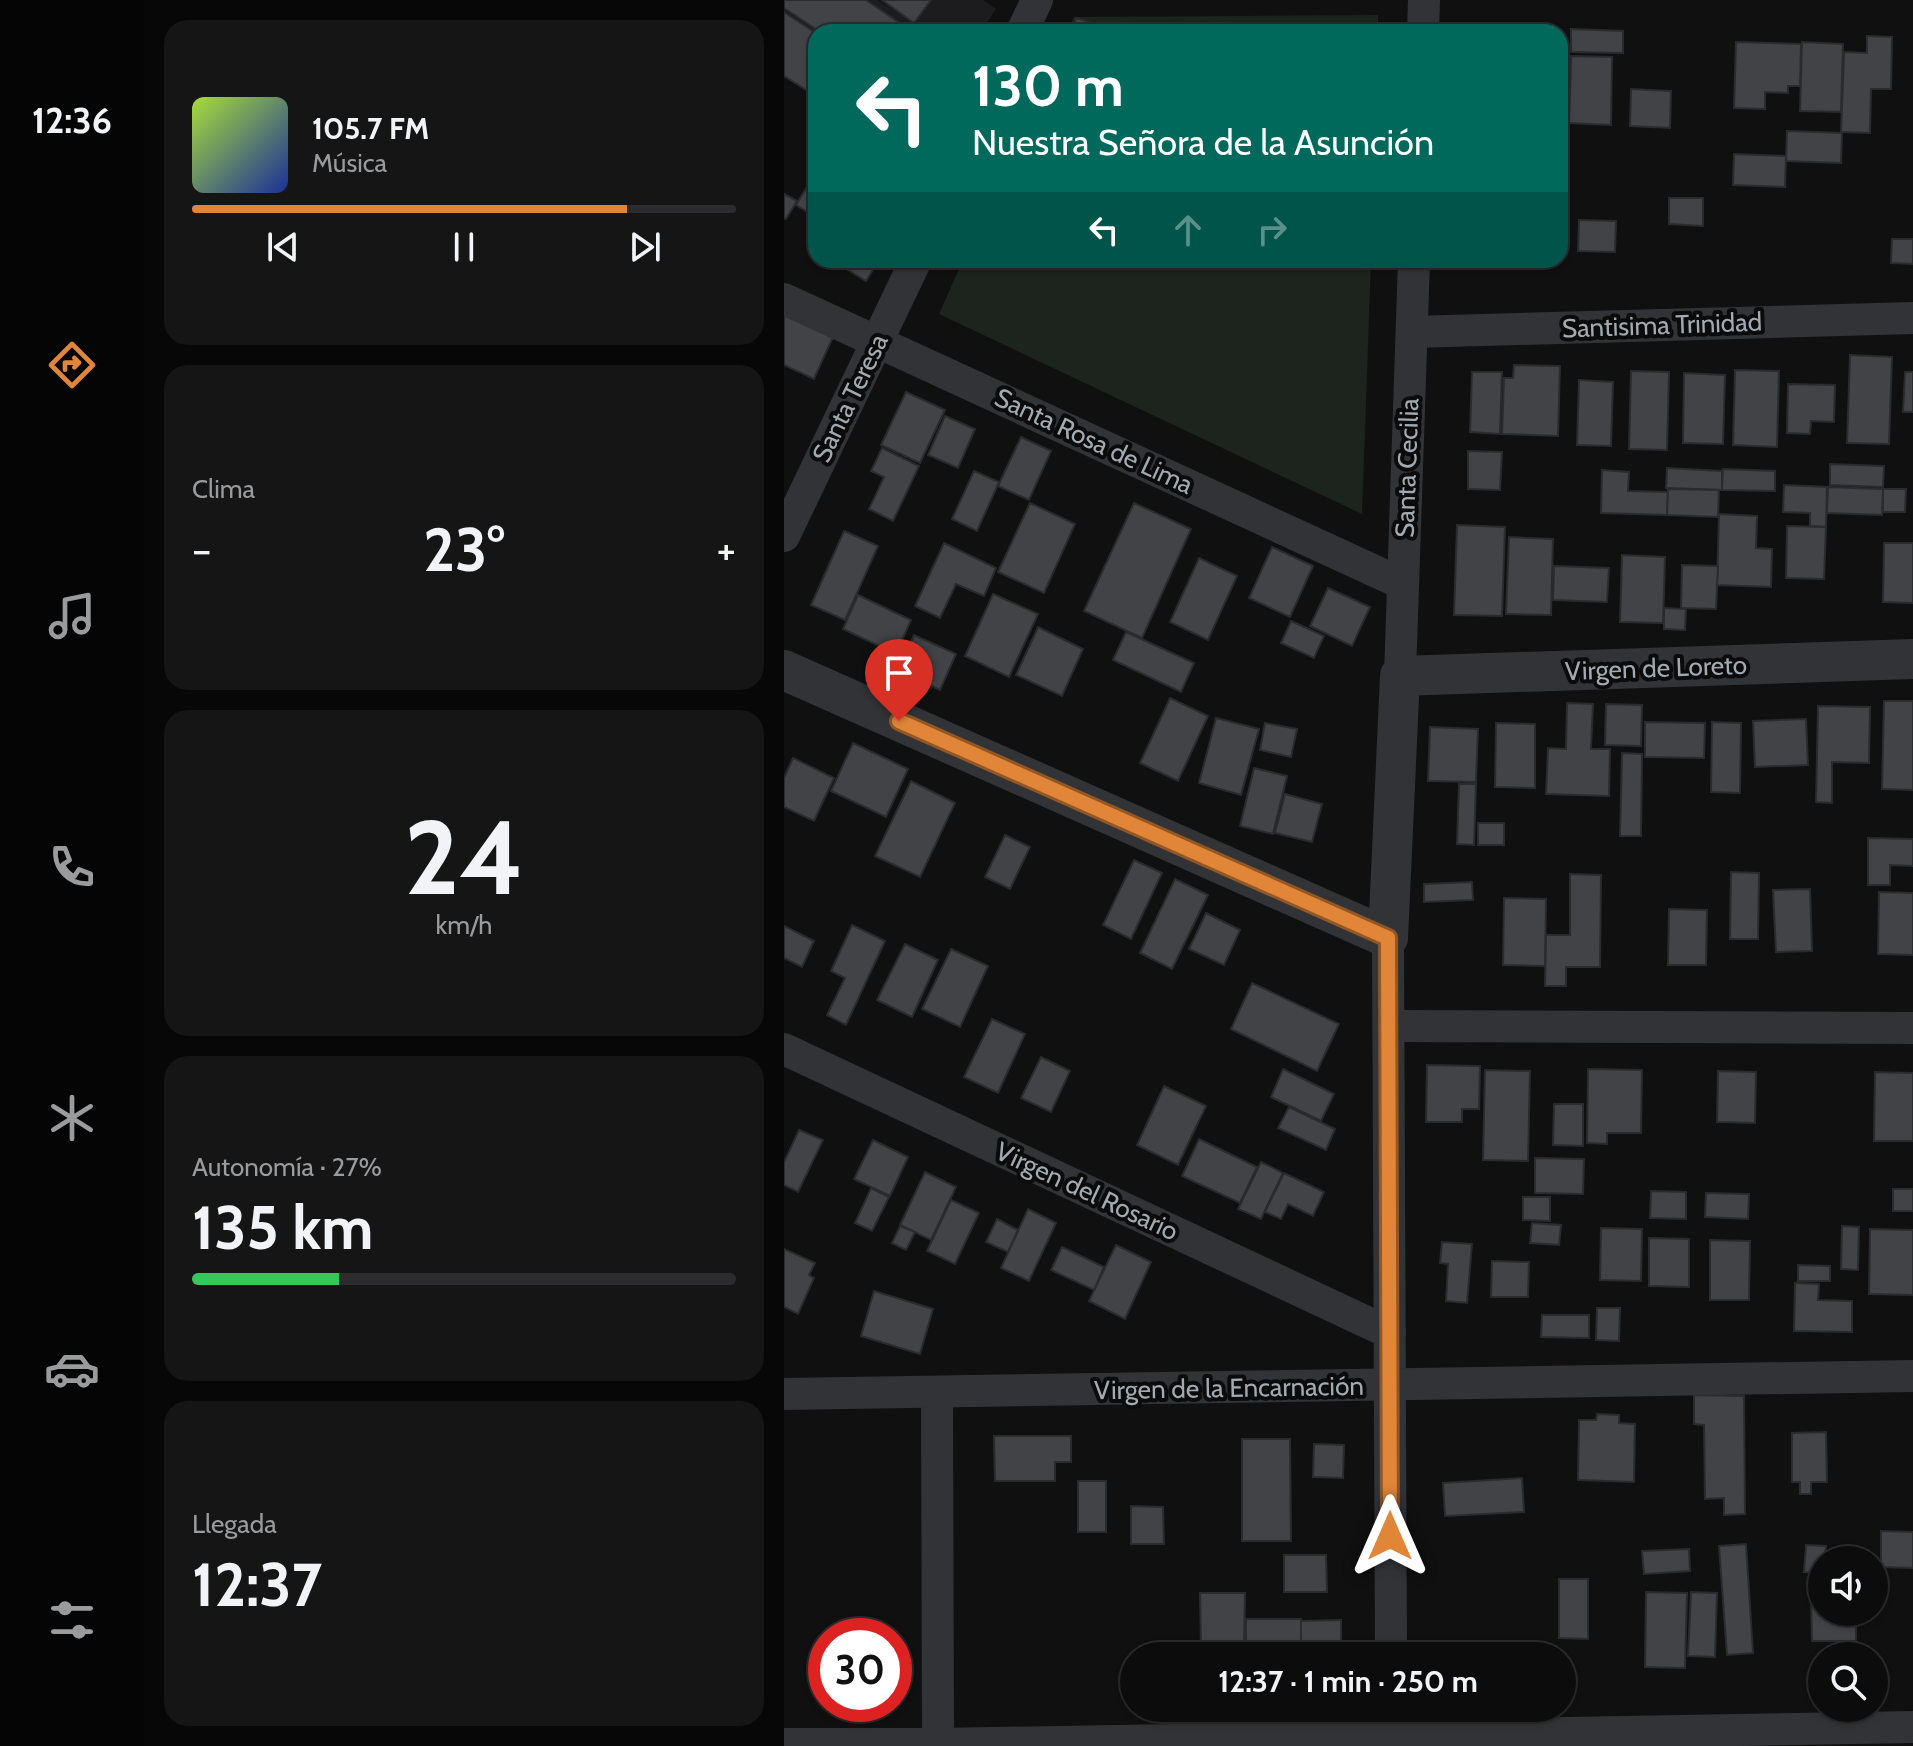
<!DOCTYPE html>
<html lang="es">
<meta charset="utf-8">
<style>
body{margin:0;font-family:Cabin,sans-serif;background:#151516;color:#f1f3f6;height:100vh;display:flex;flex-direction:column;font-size:30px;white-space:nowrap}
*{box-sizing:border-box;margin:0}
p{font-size:26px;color:#9a9b9d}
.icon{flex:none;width:44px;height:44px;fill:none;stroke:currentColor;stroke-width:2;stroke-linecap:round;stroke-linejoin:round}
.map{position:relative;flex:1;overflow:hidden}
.sheet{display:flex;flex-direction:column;gap:20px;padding:20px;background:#070707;width:640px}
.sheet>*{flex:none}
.hud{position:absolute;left:24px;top:24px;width:760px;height:244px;border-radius:24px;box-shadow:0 2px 6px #0004,0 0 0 2px #2c2c2e;background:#00695c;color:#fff;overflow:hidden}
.controls{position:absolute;left:1024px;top:1546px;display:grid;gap:16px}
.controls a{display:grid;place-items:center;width:80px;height:80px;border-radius:50%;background:#0c0c0d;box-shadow:0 2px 6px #0004,0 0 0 2px #2c2c2e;font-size:40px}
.speed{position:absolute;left:24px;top:1618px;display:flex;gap:16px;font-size:40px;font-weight:700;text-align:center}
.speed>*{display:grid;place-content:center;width:104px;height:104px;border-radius:50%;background:#0c0c0d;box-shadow:0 2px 6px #0004,0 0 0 2px #2c2c2e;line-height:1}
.speed .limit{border:12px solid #d22;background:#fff;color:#111}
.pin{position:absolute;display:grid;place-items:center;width:68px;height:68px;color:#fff;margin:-82px -34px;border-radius:50% 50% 50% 0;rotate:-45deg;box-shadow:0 0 8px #0007}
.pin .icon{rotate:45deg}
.me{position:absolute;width:88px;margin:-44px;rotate:0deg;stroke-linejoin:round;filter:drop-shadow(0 0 6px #0008)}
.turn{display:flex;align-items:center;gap:28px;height:168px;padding:0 32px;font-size:36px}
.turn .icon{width:104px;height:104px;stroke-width:2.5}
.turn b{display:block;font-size:56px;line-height:68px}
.lanes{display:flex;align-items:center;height:76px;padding:0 32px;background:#0003;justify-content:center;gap:40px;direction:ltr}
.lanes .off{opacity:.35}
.big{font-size:60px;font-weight:700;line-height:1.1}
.sheet .tile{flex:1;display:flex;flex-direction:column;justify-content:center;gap:12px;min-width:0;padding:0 28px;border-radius:24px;background:#151516}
.sheet .dial{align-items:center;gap:0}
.dial b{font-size:104px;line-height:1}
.song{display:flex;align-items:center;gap:24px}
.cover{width:96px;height:96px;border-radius:12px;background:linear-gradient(135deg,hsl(80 70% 55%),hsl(230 70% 35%))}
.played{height:8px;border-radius:4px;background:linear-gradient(90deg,#e18638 80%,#2c2c2e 80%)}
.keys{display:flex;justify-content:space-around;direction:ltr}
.heat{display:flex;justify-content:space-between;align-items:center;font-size:44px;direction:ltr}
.charge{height:12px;border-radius:6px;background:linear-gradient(90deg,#34c759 27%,#2c2c2e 0)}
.trip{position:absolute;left:336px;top:1642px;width:456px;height:80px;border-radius:40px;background:#0c0c0d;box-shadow:0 2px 6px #0004,0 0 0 2px #2c2c2e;font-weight:700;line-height:80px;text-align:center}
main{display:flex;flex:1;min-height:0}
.tabs{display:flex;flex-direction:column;width:144px;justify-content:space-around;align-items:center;background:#050505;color:#9a9b9d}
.tabs .icon{width:56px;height:56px}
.tabs .active{color:#e18638}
.tabs b{font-size:36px;color:#f1f3f6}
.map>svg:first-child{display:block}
</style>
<main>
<nav class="tabs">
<b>12:36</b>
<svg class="icon active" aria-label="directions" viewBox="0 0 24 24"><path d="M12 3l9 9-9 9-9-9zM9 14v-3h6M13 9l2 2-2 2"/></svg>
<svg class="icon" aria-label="music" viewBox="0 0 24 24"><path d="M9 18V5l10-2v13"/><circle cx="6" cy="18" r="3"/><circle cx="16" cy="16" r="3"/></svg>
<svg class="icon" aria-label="phone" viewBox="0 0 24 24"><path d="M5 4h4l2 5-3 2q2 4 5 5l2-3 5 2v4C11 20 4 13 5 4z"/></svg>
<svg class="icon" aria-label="climate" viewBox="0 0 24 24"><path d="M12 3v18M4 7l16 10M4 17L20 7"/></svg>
<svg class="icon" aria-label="car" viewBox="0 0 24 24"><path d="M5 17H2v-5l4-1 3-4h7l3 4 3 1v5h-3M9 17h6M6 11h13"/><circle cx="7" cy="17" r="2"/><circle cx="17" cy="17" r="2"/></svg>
<svg class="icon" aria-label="filters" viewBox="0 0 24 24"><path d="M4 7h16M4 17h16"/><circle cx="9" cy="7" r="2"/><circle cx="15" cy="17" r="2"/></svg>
</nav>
<section class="sheet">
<div class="tile">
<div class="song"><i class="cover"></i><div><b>105.7 FM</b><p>Música</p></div></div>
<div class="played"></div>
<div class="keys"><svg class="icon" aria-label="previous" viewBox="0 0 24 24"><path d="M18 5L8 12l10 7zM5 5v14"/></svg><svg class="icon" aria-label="pause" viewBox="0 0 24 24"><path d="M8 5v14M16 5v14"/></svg><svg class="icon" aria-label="next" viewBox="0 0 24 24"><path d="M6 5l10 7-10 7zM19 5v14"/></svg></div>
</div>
<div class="tile"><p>Clima</p>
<div class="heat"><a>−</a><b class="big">23°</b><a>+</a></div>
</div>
<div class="tile dial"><b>24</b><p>km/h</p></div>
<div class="tile"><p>Autonomía · 27%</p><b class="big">135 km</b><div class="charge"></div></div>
<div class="tile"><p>Llegada</p><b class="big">12:37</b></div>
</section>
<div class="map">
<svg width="1129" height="1746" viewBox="0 0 1129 1746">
<rect width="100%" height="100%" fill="#101011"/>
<path fill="#1c1c1e" d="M0 0H94L122 18 97 0H199L212 9 197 32H32V96L0 76Z"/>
<g fill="#1d231d">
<path d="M594 15V32H283L290 17Z"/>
<path d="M179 260H587L578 514 155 314Z"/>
</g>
<g fill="#414347" stroke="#2a2b2d" stroke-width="2">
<path d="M0 0H82L120 26 115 32H36L0 8Z"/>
<path d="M98 0H147L130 23Z"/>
<path d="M0 12 32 33V96L0 76Z"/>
<path d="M292 18 324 27 323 32H288Z"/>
<path d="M787 29 839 31V53L787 52Z"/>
<path d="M1083 36 1108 37 1107 89H1087L1086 133 1057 132 1060 52 1083 53Z"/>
<path d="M952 42 1017 44 1016 86H1004V93L981 92V109L950 108Z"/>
<path d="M1018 42 1059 44 1057 112 1016 111Z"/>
<path d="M787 56 828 57 827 125 785 123Z"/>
<path d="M776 70H785L784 125H776Z"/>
<path d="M847 89 887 91 886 128 846 126Z"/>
<path d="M1003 131 1058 133 1057 163 1002 161Z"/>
<path d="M950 154 1002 156 1001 187 949 185Z"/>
<path d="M32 172V217L12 205Z"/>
<path d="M776 184H779L778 240H776Z"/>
<path d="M0 194 13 201 2 219 0 218Z"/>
<path d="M885 198H919V226L885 224Z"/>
<path d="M795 220 832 221 831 252 794 251Z"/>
<path d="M1108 239H1129V264L1107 263Z"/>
<path d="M48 260H95L82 281Z"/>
<path d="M0 315 49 337 30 379 0 365Z"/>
<path d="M1066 355 1108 357 1105 444 1063 443Z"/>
<path d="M730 365 776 366 774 436 718 434 720 378H729Z"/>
<path d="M951 370 995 371 993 447 949 445Z"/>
<path d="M847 371 885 372 883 450 845 449Z"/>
<path d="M688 372H718L716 434 686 432Z"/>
<path d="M1121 372H1129V412H1119Z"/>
<path d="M900 373 941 375 939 444 899 443Z"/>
<path d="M795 380 829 382 827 446 793 445Z"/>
<path d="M1004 384 1051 385 1050 422 1027 421 1026 434 1003 433Z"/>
<path d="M122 392 161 410 136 463 97 445Z"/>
<path d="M161 416 191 429 174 468 144 455Z"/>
<path d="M237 437 267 451 245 500 214 486Z"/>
<path d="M98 448 135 466 109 521 85 509 100 477 87 471Z"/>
<path d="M684 451 718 452 716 490 684 489Z"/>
<path d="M1046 464 1100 466 1099 487 1046 485Z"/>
<path d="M883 468 938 471V490L882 488Z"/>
<path d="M939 469 991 471V491L938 490Z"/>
<path d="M818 470 845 472 844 491 884 492 883 515 817 513Z"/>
<path d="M190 471 215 482 193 531 168 519Z"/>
<path d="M1000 485 1043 487 1042 527 1026 526V513L999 512Z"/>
<path d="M1044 487 1099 489 1098 515 1043 513Z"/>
<path d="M884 489 935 490 934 517 883 515Z"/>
<path d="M1099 489H1122L1121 512H1099Z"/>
<path d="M246 503 291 524 260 593 214 572Z"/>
<path d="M350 503 407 529 358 638 300 611Z"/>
<path d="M935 514 973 516 972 548 988 549 987 587 933 585Z"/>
<path d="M673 525 721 527 718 616 670 615Z"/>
<path d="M1003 526 1042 527 1040 579 1002 578Z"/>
<path d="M60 531 94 546 61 620 27 605Z"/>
<path d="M725 537 769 539 767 615 722 614Z"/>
<path d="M160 543 212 568 200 596 172 584 156 618 131 606Z"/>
<path d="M1100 543H1129V603L1099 602Z"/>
<path d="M488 547 529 566 506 617 465 598Z"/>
<path d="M838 555 881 557 879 623 836 622Z"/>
<path d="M415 558 453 576 424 640 386 622Z"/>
<path d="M898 565 934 566 932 609 897 608Z"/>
<path d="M770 566 825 568 823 602 769 600Z"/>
<path d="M544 588 586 607 568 646 526 626Z"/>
<path d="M209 594 254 614 225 677 181 656Z"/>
<path d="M74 595 127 620 112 654 59 629Z"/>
<path d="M880 608 902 609 901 630 880 629Z"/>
<path d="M507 621 540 636 530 658 497 643Z"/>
<path d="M254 627 299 649 278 696 232 675Z"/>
<path d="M342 632 410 663 397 692 329 660Z"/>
<path d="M130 635 172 654 156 690 114 671Z"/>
<path d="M386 698 424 716 394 781 356 763Z"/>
<path d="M1100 701H1129V790L1098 789Z"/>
<path d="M783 703 809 704 807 749H826L825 796 762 794 764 748 782 749Z"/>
<path d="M822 704 858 705 857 746 821 745Z"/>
<path d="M1034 706 1086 707 1085 763 1048 762V803L1032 802Z"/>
<path d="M432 718 475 729 457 795 415 783Z"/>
<path d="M1022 719 1024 765 971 767 969 721Z"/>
<path d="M861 722 921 723 920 758 861 757Z"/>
<path d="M928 722 957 723 956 793 927 792Z"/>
<path d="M481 723 513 729 507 757 476 750Z"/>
<path d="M712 723 751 724V788L711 787Z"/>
<path d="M646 727 694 729 692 782 644 781Z"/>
<path d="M69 743 124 769 102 817 47 791Z"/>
<path d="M838 753 858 754 857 836H836Z"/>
<path d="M9 758 50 778 30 821 0 807V778Z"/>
<path d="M470 768 503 776 489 834 456 826Z"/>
<path d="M127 781 171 803 136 877 91 856Z"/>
<path d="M675 784H692L690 845 673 844Z"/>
<path d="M501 794 538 804 528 842 491 833Z"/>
<rect x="694" y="823" width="26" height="22"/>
<path d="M221 835 246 847 226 889 201 877Z"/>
<path d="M1084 838 1129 839V866L1106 865V885H1084Z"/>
<path d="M350 860 378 873 347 939 319 925Z"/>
<path d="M947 872 975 873 974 939H946Z"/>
<path d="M786 874 817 875 816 967H782V986H761L762 935H786Z"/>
<path d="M391 879 424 895 388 969 356 953Z"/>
<path d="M688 882 689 900 640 902V884Z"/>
<path d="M1026 889 1028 951 992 952 989 890Z"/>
<path d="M1095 892 1129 893V955L1094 954Z"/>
<path d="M720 898 762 899 761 966 719 965Z"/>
<path d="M885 909 923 910 922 965H884Z"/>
<path d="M422 913 456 930 440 965 405 949Z"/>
<path d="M68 925 101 941 62 1025 43 1015 61 978 47 971Z"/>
<path d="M0 926 30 941 18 967 0 958Z"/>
<path d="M121 944 154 960 128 1017 93 1000Z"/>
<path d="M167 949 204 966 176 1027 138 1009Z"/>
<path d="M468 983 555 1024 533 1071 447 1029Z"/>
<path d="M208 1019 241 1034 214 1093 180 1077Z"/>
<path d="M257 1057 286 1071 267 1112 237 1098Z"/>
<path d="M643 1065 696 1066 695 1109H678V1122H642Z"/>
<path d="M499 1069 550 1094 537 1121 487 1097Z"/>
<path d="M804 1069 858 1070 857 1133H823V1144L803 1143Z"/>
<path d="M701 1070 746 1071 744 1161 699 1160Z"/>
<path d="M934 1071 972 1072 971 1123 933 1122Z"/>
<path d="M1091 1072 1129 1073V1141H1090Z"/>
<path d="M380 1086 422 1106 394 1165 353 1145Z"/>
<path d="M770 1104H799V1146L769 1145Z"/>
<path d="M505 1107 551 1129 542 1150 494 1128Z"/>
<path d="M15 1130 39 1140 14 1192 0 1185V1162Z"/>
<path d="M415 1139 473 1167 456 1203 398 1176Z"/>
<path d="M89 1140 124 1157 106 1196 70 1179Z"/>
<path d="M751 1158 800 1159 799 1194 751 1193Z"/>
<path d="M477 1162 499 1173 477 1219 454 1209Z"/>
<path d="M141 1172 172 1187 147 1240 116 1225Z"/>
<path d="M500 1173 540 1192 529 1216 504 1204 497 1219 481 1212Z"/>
<path d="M87 1188 105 1197 88 1231 71 1223Z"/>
<rect x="1109" y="1189" width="20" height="22"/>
<path d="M867 1191 902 1192V1219L866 1218Z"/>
<path d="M922 1193 965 1194 964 1219 921 1217Z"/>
<path d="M739 1197H766V1221L739 1220Z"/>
<path d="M167 1200 195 1213 171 1264 143 1251Z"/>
<path d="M244 1209 272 1223 245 1281 217 1268Z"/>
<path d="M213 1219 234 1230 224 1252 202 1242Z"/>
<path d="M748 1223 777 1225 775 1245 746 1243Z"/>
<path d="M116 1226 131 1232 122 1250 108 1243Z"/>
<path d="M1058 1226 1075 1227 1074 1270 1057 1269Z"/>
<path d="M817 1228 858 1229 857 1281 816 1280Z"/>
<path d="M1086 1229 1129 1230V1295L1085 1294Z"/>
<path d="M865 1238 905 1239V1287L865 1286Z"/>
<path d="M926 1240 966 1241 965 1300H926Z"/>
<path d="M658 1242 688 1244 683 1303 662 1301 664 1264 656 1263Z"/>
<path d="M332 1245 367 1262 341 1319 305 1301Z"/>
<path d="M278 1247 320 1267 310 1290 267 1270Z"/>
<path d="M0 1249 31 1263 25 1275 30 1278 14 1314 0 1307Z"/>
<path d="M708 1261 745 1262 744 1297H707Z"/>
<path d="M1014 1265 1046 1266V1281H1014Z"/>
<path d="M1011 1283 1035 1284 1034 1300 1068 1301V1332L1010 1331Z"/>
<path d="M90 1291 149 1309 136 1354 77 1336Z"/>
<path d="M813 1308H836L835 1341 812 1340Z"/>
<path d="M758 1315H805V1338L757 1337Z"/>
<path d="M910 1395 960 1396 961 1514 940 1515V1498L921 1499 920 1425 910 1424Z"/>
<path d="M813 1414 835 1415V1423L851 1424 850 1482 794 1480 795 1420H812Z"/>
<path d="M1042 1432 1043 1482H1027V1494H1016V1482H1008V1433Z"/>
<path d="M210 1436H287V1462H271V1481H211Z"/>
<path d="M458 1439H506L507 1541H458Z"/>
<path d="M530 1444 560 1445 559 1478 529 1477Z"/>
<path d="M738 1478 740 1512 661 1516 659 1483Z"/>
<rect x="294" y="1481" width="28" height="51"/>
<path d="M347 1506 379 1507 380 1544H347Z"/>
<path d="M1097 1531 1129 1532V1568L1097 1567Z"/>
<path d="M962 1544 969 1653 943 1655 935 1546Z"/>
<path d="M1022 1545 1042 1546 1041 1560H1038V1573L1020 1572Z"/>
<path d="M905 1549 906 1571 860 1574 858 1551Z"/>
<path d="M500 1555H542L543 1592H500Z"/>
<path d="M775 1579H804V1639L775 1638Z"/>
<path d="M862 1592 903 1593 901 1668 861 1667Z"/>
<path d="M907 1592 933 1593 931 1657 904 1656Z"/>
<path d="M416 1593H461L460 1645H417Z"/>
<path d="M1038 1597V1612H1072V1641H1028L1027 1598Z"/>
<rect x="462" y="1619" width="55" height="27"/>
<path d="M557 1620V1646H517V1621Z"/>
</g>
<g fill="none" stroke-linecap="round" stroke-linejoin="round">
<g stroke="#313336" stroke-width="32">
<path d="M238 32 253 0"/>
<path d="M639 32 640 0"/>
<path d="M0 299 619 584"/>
<path d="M628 332 1129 318"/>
<path d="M0 536 132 260"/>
<path d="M616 676 630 260"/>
<path d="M604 938 607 1656"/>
<path d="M605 1026 1129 1028"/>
<path d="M0 1049 606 1333"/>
<path d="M153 1392 154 1746"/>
<path d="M0 1394 1129 1376"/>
<path d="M0 1744H154L1129 1727"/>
</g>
<path stroke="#313336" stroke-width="40" d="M0 670 604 938 616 676 1129 659"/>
</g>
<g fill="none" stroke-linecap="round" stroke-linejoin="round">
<g stroke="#925724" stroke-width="20">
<path id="route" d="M115 721 604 938 606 1536"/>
</g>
<use href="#route" stroke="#e18638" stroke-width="14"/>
</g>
<g text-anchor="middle" stroke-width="8" stroke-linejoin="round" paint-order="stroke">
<g font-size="26" fill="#a2aab1" stroke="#0b0b0c">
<text transform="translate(878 325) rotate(-2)" y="9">Santisima Trinidad</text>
<text transform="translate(66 398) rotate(-64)" y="9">Santa Teresa</text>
<text transform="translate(310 441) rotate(25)" y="9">Santa Rosa de Lima</text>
<text transform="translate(623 468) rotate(-88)" y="9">Santa Cecilia</text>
<text transform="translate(872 668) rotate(-2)" y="9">Virgen de Loreto</text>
<text transform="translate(303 1191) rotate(25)" y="9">Virgen del Rosario</text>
<text transform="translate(445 1388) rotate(-1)" y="9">Virgen de la Encarnación</text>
</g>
</g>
</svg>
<div class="controls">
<a><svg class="icon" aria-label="sound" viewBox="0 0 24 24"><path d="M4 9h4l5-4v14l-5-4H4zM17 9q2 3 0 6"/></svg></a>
<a><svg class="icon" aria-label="search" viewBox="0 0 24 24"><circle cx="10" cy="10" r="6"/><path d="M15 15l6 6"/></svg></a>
</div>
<div class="speed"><div class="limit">30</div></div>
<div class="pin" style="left:115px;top:721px;background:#d93025"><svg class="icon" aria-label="arrive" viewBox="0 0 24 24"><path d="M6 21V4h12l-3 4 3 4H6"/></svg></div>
<svg class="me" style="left:606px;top:1536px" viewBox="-20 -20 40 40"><path d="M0-17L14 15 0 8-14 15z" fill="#e18638" stroke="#fff" stroke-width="4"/></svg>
<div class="trip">12:37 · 1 min · 250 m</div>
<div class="hud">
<div class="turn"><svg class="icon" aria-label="left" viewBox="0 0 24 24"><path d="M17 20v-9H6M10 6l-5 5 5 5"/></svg><div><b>130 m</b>Nuestra Señora de la Asunción</div></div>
<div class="lanes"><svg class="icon" aria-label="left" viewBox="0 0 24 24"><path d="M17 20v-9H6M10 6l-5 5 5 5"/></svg><svg class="icon off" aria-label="ahead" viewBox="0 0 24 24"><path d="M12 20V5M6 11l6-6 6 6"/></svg><svg class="icon off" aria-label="right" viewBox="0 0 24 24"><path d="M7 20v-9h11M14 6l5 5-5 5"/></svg></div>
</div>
</div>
</main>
